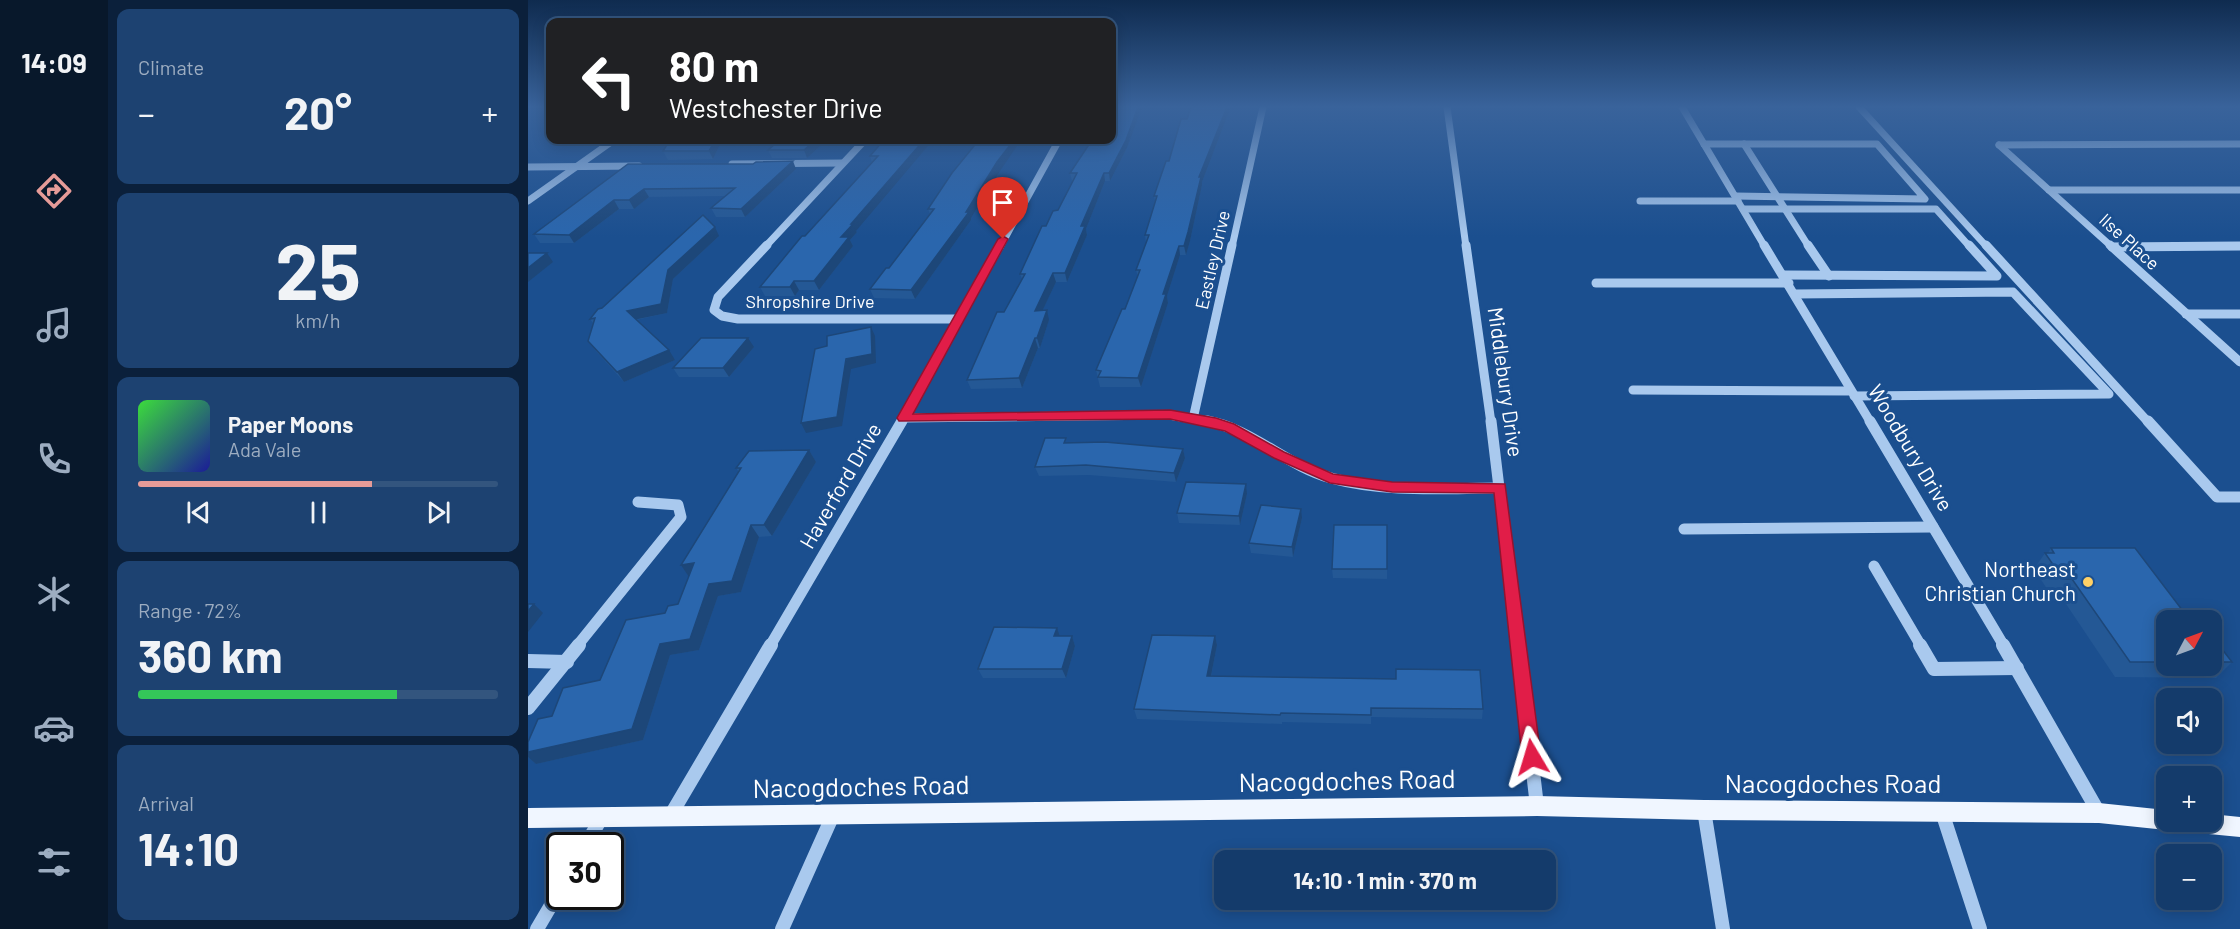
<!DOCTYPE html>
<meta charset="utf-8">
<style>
body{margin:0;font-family:Barlow,sans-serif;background:#1d4271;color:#f1f3f6;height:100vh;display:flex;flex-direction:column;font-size:22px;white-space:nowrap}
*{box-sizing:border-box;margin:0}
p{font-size:20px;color:#9dadc1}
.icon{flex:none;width:33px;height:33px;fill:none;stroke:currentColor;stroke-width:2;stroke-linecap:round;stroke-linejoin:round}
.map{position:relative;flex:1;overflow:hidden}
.panel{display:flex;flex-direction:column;gap:9px;padding:9px;background:#0b203b;width:420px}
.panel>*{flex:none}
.hud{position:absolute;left:18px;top:18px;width:570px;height:126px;border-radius:12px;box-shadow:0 3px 15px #0003,0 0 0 2px #33557e;background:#202124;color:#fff;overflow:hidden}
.needle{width:39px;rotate:49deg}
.tools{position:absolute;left:1628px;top:610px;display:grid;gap:12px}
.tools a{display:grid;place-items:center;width:66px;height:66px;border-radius:12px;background:#143b6b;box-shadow:0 3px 15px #0003,0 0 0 2px #33557e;font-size:30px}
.speed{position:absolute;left:18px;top:832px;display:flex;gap:12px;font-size:30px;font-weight:700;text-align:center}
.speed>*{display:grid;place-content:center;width:78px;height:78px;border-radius:50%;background:#143b6b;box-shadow:0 3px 15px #0003,0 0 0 2px #33557e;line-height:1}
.speed .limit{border:3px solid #111;border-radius:9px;background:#fff;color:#111}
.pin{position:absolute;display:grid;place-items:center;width:51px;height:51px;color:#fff;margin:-62px -26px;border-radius:50% 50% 50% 0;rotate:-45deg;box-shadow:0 0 6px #0007}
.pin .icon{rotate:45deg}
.me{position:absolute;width:66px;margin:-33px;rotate:353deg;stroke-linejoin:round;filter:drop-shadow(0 0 4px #0008)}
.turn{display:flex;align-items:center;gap:21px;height:126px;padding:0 24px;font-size:27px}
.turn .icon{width:78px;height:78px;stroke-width:2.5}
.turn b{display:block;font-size:42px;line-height:51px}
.big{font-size:45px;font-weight:700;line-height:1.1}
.panel .widget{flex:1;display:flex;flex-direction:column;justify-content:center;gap:9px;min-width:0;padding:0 21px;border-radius:12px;background:#1d4271}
.panel .dial{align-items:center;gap:0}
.dial b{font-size:78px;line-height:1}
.song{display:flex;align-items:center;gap:18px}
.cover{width:72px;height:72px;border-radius:9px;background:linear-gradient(135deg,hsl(120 70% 55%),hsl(240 70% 35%))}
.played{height:6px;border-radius:3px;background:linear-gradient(90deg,#e69b98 65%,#33557e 65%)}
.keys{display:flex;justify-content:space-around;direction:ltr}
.heat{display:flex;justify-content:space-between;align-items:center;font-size:33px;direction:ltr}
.charge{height:9px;border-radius:4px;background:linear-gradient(90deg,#34c759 72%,#33557e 0)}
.trip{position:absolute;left:686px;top:850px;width:342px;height:60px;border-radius:12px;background:#143b6b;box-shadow:0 3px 15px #0003,0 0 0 2px #33557e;font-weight:700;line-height:60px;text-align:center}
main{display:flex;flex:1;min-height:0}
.menu{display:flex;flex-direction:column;width:108px;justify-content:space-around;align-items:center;background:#08182b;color:#9dadc1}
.menu .icon{width:42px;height:42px}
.menu .on{color:#e69b98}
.menu b{font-size:27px;color:#f1f3f6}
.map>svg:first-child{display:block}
</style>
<main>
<nav class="menu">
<b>14:09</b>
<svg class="icon on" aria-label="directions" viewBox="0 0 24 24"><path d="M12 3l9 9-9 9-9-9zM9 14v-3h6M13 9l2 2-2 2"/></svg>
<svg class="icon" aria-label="music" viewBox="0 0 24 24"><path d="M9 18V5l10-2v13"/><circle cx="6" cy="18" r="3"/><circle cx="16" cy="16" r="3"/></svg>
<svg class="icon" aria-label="phone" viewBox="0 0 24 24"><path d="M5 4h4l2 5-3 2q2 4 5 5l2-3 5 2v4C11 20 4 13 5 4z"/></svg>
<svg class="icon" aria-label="climate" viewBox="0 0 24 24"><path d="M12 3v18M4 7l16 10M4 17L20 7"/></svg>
<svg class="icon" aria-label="car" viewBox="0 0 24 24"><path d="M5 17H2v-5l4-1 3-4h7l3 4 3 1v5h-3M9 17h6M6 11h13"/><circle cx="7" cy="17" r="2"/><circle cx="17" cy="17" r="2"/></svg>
<svg class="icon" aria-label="filters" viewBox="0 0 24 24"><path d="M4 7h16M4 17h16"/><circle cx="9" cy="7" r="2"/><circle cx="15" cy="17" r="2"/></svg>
</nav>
<section class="panel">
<div class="widget"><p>Climate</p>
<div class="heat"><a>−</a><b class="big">20°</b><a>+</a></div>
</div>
<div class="widget dial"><b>25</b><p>km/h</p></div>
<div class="widget">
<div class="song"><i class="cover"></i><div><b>Paper Moons</b><p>Ada Vale</p></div></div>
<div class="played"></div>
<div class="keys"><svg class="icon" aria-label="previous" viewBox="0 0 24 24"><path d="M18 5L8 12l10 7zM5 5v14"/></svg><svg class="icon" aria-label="pause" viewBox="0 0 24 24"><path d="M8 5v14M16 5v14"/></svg><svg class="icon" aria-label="next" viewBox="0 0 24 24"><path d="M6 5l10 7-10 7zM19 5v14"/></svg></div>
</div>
<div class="widget"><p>Range · 72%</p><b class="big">360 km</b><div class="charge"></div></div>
<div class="widget"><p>Arrival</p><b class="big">14:10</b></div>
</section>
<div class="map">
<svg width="1712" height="929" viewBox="0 0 1712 929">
<rect width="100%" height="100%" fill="#1b4f8f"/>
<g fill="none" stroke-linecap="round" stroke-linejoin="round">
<g stroke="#a9c9ee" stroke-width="7">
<path d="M919 107 938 247"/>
<path d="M1154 107 1237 247"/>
<path d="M1331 107 1459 247"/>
<path d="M1176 144H1349L1397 199 1208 196"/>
<path d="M1216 144 1281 247"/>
<path d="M1471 145 1584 247"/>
<path d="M1471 145 1712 144"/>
<path d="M204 164 314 163"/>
<path d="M0 167 111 166"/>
<path d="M1521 190H1712"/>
<path d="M0 201 86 140"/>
<path d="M1112 201H1210"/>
<path d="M1215 209H1408L1442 247"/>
<path d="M237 247 337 140"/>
<path d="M472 247 531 140"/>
<path d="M704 247 735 107"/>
<path d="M1630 247 1712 246"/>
</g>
<g stroke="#a9c9ee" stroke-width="9">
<path d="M239 245 190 297 186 310 194 316 210 319H430"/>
<path d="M938 245 963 423"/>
<path d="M1236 245 1343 423"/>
<path d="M1280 245 1301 276"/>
<path d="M1458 245 1621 423"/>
<path d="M1582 245 1712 362"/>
<path d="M1584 247 1712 246"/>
<path d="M1256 275 1469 276 1441 245"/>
<path d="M1068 283H1261"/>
<path d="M1267 294 1485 292 1581 394 1326 396"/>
<path d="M1658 314H1712"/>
<path d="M1105 390 1323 391"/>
<path d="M376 418 641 415 688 423"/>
<path d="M665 419 704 245"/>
<path d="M373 423 472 245"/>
</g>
<g stroke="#a9c9ee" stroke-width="11">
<path d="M679 421C724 429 759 466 803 478 857 493 917 488 972 488"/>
<path d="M963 421 990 646"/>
<path d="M1342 421 1476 646"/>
<path d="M1620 421 1689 497H1712"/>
<path d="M1156 529 1405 527"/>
<path d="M1346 566 1393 646"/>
<path d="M49 646 153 517 150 505 110 502"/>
<path d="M242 646 374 421"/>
</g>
<g stroke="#a9c9ee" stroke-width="14">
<path d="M990 645 1009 806"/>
<path d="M1392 645 1406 669 1489 668"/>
<path d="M1475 645 1571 813"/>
<path d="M0 661 39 662"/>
<path d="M0 708 51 645"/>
<path d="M1176 810 1195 929"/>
<path d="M1414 812 1452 929"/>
<path d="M141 818 243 645"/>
<path d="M57 846 74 817"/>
<path d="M9 929 32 890"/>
<path d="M254 929 305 815"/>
</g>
<g fill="#f0f6ff" fill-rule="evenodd">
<path d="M1009 796 1176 800 1571 803 1638 810V822H1648L1645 827 1638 830 1571 823 1176 820 1009 816 0 828V808Z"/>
<path d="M1683 814 1712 817V837L1660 832 1653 829 1649 822H1683Z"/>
</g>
</g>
<g fill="#245895">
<path d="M702 109 674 182V185L662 241 658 255H652L639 296 640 303 613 387H572L568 370 597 309 610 277 608 270 618 243 617 235 627 201 626 196 659 119Z"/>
<path d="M142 140H194L185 159 140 160 135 151Z"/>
<path d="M252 140H299L279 158H244L240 150Z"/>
<path d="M356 140 328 231 329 232 322 240 325 246 291 290H271L267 296H237L232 287 344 163 342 156Z"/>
<path d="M599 148 582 181H577L558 229 559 235 539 282H528L514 311 521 320 512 348H510L494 388 443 389 439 380 494 279 492 274 518 226 530 210 545 181H544L542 173Z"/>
<path d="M100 164 268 169 217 217H188L183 208 197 196 121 197 106 209H91L46 243H12L6 234Z"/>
<path d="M472 171 443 218V220L387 299 346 298 342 289 361 268 402 214 400 209Z"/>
<path d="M191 236 145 279 139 313 108 320 147 360 96 382 67 350 60 341 65 323 62 319 74 308Z"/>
<path d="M226 347 201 377H151L145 368Z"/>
<path d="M539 443 655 449 657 458 648 482 561 475 511 476 507 467Z"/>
<path d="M281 450 288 462 244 536 231 537 213 592 190 596 171 650 142 655 115 740 8 764 0 757V742L24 716 72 680 137 613 150 604 211 472 208 468Z"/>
<path d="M719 494 712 525 651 523 649 513Z"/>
<path d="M774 518 765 557 723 553 721 543Z"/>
<path d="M859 525V579L805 578 804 569Z"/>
<path d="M1523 548 1638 621V666H1683V635L1704 662 1688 678 1587 677 1532 595H1523L1506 569 1517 553H1520Z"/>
<path d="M532 636H544L547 646 538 678H455L450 669Z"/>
<path d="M687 636 689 645 683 677 955 709 954 719 843 717V724L754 722V724L609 719 606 709Z"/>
</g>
<g fill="#1d4779">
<path d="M610 107H614L599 148 582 181 581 173Z"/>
<path d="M699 107H702V109L674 182V185L662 241 658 255 656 246 671 177Z"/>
<path d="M187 140H194L185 159 181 151Z"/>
<path d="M287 140H299L279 158 276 150Z"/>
<path d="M396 140H405L328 231 329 232 322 240 325 246 291 290 286 281 313 237 323 224Z"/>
<path d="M486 140H493L472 171 443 218V220L387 299 383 290 438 212 469 162Z"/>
<path d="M265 161 268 169 217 217 213 209Z"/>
<path d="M576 173 577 181 558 229 559 235 539 282 537 273 553 226Z"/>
<path d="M116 189 121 197 106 209 101 200Z"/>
<path d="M86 200 91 209 46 243 41 235Z"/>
<path d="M187 227 191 236 145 279 139 313 105 320 99 311 140 270Z"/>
<path d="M651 246 652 255 639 296 640 303 613 387 610 378 635 294Z"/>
<path d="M19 253 25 262 0 282V268Z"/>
<path d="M525 273 528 282 510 320 507 311Z"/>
<path d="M266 281 271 290 267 296 262 287Z"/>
<path d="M519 310 521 320 512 348 509 338Z"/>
<path d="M343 327 347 336 348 363 323 369 314 426 278 433 273 423Z"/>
<path d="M220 338 226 347 201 377 195 368Z"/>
<path d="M507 338 510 348 494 388 491 378Z"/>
<path d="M141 350 147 360 96 382 89 372Z"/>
<path d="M655 449 657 458 648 482 646 473Z"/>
<path d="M281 450 288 462 244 536 236 525Z"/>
<path d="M718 484 719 494 712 525 711 516Z"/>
<path d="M773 509 774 518 765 557 764 547Z"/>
<path d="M223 525 231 537 213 592 190 596 171 650 142 655 115 740 8 764 0 757V752L132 644 181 584Z"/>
<path d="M166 563 161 577 153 565Z"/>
<path d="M6 604 15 613 0 632V611Z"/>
<path d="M529 628 532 637 526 636Z"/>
<path d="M544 636 547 646 538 678 534 669Z"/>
<path d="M687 636 689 645 681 686 679 676Z"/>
</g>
<g fill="#2a66ad" stroke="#1d4779" stroke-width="1.5">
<path d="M584 107H610L598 140 581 173H576L553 226H557L537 273H525L507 311 519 310 509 338H507L491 378 439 380 469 312H476L497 274H492L514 226H518L525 211 530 210 549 173H542L564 140H584Z"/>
<path d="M663 107H699L671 177H673L660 232 656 246H651L635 294H638L610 378 570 377 573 371 568 370 594 309H597L612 270H608L621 235H617L629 196H626L638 161H641L653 119H659Z"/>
<path d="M142 140H187L181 151H135Z"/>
<path d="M252 140H287L276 150H240Z"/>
<path d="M356 140H396L323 224H325L313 237H321L286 281H266L262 287H232L274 236H277L350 156H342Z"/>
<path d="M455 140H486L469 162 438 212H441L383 290 342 289 358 268H361L406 209H400L424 173 446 146Z"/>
<path d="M265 161 213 209 183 208 207 188 116 189 101 200H86L41 235 6 234 100 164H225L228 162Z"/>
<path d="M175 215 187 227 140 270 133 304 99 311 141 350 89 372 60 341 67 318 62 319 70 309 74 308Z"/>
<path d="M0 253H19L0 268Z"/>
<path d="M343 327 344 354 318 359 309 417 273 423 287 349 299 346V336Z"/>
<path d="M173 338H220L195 368H145Z"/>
<path d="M517 438H538L536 443 577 442 655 449 646 473 558 465 507 467Z"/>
<path d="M281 450 236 525H223L204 581 181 584 162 639 132 644 104 729 0 752V742L10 719 24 716 35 688 72 680 98 620 137 613 140 606 150 604 166 563 153 565 213 468H208L221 451Z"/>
<path d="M658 482 718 484 711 516 649 513Z"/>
<path d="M733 505 773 509 764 547 721 543Z"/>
<path d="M806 525H859V569H804Z"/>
<path d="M1523 548H1607L1661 619H1670L1672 621H1638V662H1602L1544 579H1535L1517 553H1526Z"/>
<path d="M0 604H6L0 611Z"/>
<path d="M466 627 529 628 526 636H544L534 669H450Z"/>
<path d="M624 635 687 636 679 676 868 679V669L952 670 955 709 843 708V715L753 713 752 715 606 709Z"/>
<path d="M1683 635 1704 662H1683Z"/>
</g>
<linearGradient id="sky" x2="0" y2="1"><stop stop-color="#0f2b4f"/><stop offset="0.45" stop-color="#39639b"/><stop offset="1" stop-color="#39639b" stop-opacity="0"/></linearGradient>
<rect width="1712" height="237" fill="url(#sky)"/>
<path fill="#e11d48" stroke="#92132f" stroke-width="1.5" d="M475 236 480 239 385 414 642 410 688 418 706 424 756 452 805 474 864 482 977 484 1013 757 1010 763 1004 765 997 763 994 757 966 493 864 492 802 483 746 458 697 431 642 419 371 421 369 418 470 239Z"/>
<circle fill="#ffd166" stroke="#1b4f8f" stroke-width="2" cx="1560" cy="582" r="6"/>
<g text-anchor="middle" stroke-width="6" stroke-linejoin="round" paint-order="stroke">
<g font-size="18" fill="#fff" stroke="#1b4f8f">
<text transform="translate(1601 242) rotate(42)" y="6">Ilse Place</text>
<text transform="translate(685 260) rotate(-77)" y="6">Eastley Drive</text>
<text x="282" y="308">Shropshire Drive</text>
</g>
<g font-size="21" fill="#fff" stroke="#1b4f8f">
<text transform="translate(977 382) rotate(82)" y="7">Middlebury Drive</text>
<text transform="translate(1382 448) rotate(59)" y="7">Woodbury Drive</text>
<text transform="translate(313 486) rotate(-60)" y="7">Haverford Drive</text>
</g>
<g font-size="21" fill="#fff" stroke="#1b4f8f" text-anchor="end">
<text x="1548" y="577">Northeast<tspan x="1548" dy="24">Christian Church</tspan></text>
</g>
<g font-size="26" fill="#fff" stroke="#1b4f8f">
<text transform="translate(819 781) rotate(-1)" y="9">Nacogdoches Road</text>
<text x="1305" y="793">Nacogdoches Road</text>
<text transform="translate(333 787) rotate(-1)" y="9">Nacogdoches Road</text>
</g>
</g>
</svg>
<div class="tools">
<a><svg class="needle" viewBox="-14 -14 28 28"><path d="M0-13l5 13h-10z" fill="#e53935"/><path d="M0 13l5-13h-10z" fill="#9dadc1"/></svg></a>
<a><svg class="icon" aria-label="sound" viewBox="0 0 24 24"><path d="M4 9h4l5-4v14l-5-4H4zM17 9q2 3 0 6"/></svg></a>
<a>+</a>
<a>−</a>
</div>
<div class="speed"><div class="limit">30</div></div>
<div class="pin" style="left:475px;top:239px;background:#d93025"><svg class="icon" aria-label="arrive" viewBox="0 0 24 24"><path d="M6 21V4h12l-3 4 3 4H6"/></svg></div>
<svg class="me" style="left:1004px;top:757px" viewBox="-20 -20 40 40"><path d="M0-17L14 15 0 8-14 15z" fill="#e11d48" stroke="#fff" stroke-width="4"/></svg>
<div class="trip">14:10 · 1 min · 370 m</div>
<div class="hud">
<div class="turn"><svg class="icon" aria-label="left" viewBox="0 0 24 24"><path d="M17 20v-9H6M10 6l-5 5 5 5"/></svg><div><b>80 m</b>Westchester Drive</div></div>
</div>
</div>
</main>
